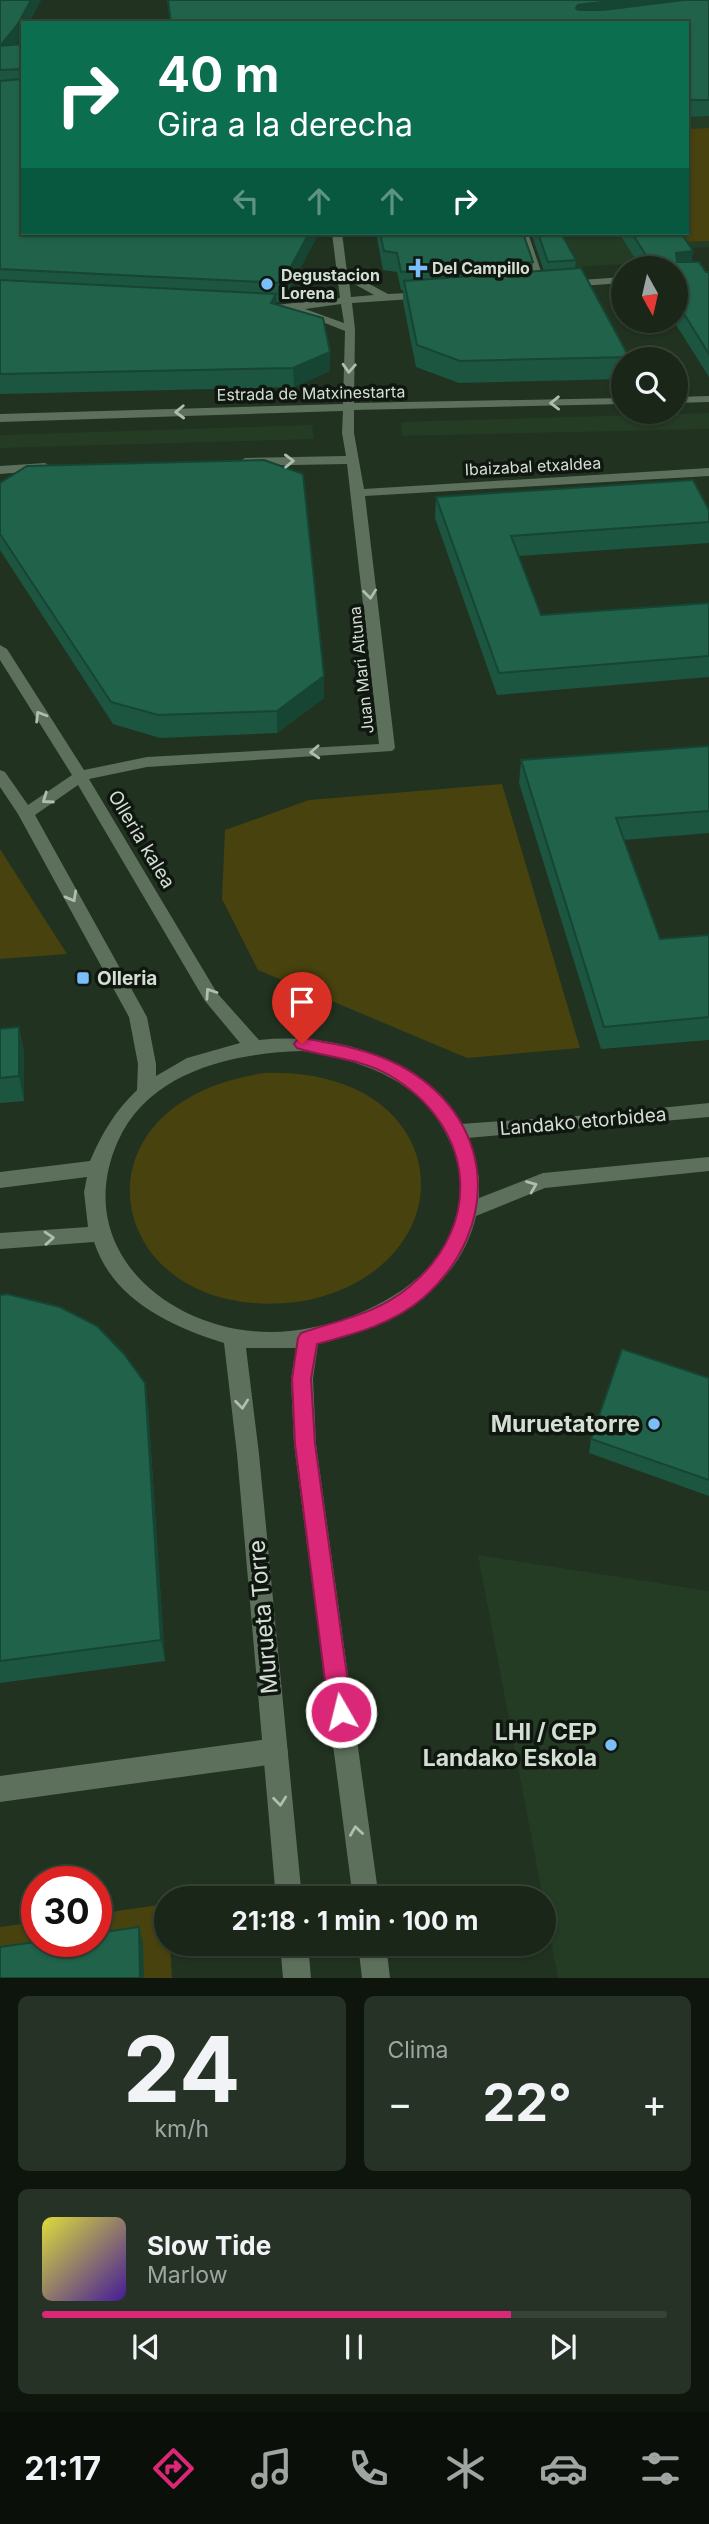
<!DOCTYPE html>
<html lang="es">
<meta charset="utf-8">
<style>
body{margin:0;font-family:Inter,sans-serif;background:#263225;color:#f1f3f6;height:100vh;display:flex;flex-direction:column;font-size:26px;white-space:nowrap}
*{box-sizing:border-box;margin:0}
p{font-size:23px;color:#9fa5a2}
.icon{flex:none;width:38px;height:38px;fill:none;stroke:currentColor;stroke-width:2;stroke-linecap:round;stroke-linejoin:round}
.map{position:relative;height:1978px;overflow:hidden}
.details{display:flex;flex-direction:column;gap:18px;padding:18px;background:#0e150d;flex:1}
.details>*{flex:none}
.guide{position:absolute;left:21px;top:21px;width:668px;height:214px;border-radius:0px;box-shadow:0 2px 5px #0004,0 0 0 2px #374337;background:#0b6e4f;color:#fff;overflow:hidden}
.needle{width:46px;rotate:172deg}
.tools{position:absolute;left:611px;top:256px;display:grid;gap:14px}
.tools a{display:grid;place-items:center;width:77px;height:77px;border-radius:50%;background:#192618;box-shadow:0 2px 5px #0004,0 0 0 2px #374337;font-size:35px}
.speed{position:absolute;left:21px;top:1866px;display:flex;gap:14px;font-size:35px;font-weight:700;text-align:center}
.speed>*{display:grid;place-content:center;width:91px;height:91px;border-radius:50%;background:#192618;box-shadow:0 2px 5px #0004,0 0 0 2px #374337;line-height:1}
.speed .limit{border:10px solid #d22;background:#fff;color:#111}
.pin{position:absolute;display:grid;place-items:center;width:60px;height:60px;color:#fff;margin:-72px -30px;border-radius:50% 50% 50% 0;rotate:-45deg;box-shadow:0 0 7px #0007}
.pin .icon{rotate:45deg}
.me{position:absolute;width:77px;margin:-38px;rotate:352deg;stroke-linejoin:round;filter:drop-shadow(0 0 5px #0008)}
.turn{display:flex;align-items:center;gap:24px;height:147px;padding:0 21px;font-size:32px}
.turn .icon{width:91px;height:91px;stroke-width:2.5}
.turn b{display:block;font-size:49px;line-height:60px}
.lanes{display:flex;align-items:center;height:66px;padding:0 21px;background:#0003;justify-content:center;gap:35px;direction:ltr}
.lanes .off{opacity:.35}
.big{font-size:52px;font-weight:700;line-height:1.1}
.details .card{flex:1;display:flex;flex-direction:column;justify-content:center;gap:10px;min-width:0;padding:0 24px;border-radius:10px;background:#263225}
.details .dial{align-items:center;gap:0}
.dial b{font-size:91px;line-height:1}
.song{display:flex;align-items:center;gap:21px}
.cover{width:84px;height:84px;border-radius:10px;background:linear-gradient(135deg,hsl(60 70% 55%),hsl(260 70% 35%))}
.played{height:7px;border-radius:4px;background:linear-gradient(90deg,#db2777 75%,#374337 75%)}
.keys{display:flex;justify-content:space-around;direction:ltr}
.heat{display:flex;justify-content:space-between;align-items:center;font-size:38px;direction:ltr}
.details .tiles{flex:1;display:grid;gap:18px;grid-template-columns:1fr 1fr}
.card:last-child{grid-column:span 2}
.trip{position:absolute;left:154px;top:1886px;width:402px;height:70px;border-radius:35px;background:#192618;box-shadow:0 2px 5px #0004,0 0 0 2px #374337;font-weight:700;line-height:70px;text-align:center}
.tab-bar{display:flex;height:112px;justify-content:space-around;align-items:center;background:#0a0f0a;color:#9fa5a2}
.tab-bar .icon{width:49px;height:49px}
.tab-bar .current{color:#db2777}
.tab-bar b{font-size:32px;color:#f1f3f6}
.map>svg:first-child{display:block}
</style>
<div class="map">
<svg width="709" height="1978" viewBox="0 0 709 1978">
<rect width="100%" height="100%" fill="#213220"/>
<g fill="#243b24">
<path d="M709 40V247L678 249 684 260 562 268 550 233H688V41Z"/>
<path d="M709 413V429L402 436 401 422Z"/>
<path d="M312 425 314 439 0 448V435Z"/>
<path d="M478 1555 709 1591V1978H558Z"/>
</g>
<g fill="#47420e">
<path d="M709 128V241L673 242 669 233H688V129Z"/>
<path d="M502 784 580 1048 467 1058 258 970 222 899 225 830 309 800Z"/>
<path d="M0 849 67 954 0 959Z"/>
<path d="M265 1073C295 1072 325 1076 353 1088 425 1120 444 1200 390 1257 366 1282 330 1298 296 1302 104 1325 59 1102 265 1073Z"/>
<path d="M166 1904V1944H170L172 1978H0V1927L37 1922V1941H96V1914Z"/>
</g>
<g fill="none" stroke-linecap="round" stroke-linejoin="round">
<path fill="#5c705c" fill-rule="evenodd" d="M275 1738 284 1742 288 1751 284 1760 275 1764 0 1802V1776Z"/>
<g fill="#5c705c" fill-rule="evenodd">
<path d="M332 233H342L347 272 388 294 428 292 433 295 428 298 352 303 355 329 354 403 623 398V404L354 410V433L364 489 709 468V476L365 496 395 748 392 751 147 767 89 779 217 993 259 1040C337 1032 415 1056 460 1124L591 1115 709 1103V1117L467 1138 479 1177V1198L543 1173 709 1157V1171L545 1188 476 1216C459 1291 387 1328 318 1344L313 1379 316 1444 379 1899H353L294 1444 291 1379 296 1348H246L259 1454 302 1899H276L237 1454 224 1343C170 1326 113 1300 94 1242L0 1249V1233L88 1227 84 1192 87 1177 0 1188V1172L90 1161C102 1133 115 1111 137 1090L138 1064 129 1017 18 814 0 787V770L5 772 28 805 72 775 0 660V645L7 649 84 770 147 757 379 744 347 464 245 466 239 462 245 458 346 456 342 433 343 411 0 422V414L343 404 345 331 295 311H267L262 308C266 305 328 300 340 298ZM349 281 374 295 351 297ZM341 304 344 323 305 309ZM78 785 205 1001 240 1043 187 1058 156 1076V1064L147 1017 35 815ZM302 1051C367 1061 427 1082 453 1149 496 1260 364 1331 272 1332 169 1333 70 1249 118 1141 149 1071 233 1053 302 1051Z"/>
<path d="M518 233H528L546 286 545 288 536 286Z"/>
<path d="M623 277V283L567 287 562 284 567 281Z"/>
<path d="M709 396V402L676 403V397Z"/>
<path d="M45 463 51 467 49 470 0 474V466Z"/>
<path d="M280 1944H308L311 1978H283Z"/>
<path d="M358 1944H386L390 1978H362Z"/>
</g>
</g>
<g fill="#1c5540">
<path d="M0 0H41L20 40 17 44H23V233H319L282 302H276V304L330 352V371L294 387 0 394Z"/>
<path d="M167 0H709V116L688 117V23H170Z"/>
<path d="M376 233H523L533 262 532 272 544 271 531 233H572L564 237 576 260 575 269 629 357V359H623V379L459 383 416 367 403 302V290H401L397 272 383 270Z"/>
<path d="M619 233H681L693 251 691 262 706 272H709V377L673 320H676V268H641Z"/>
<path d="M0 483 324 676V698L277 733 160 738 113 724 0 550Z"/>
<path d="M436 497 709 510V543L519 556 541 615 709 603V677L497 695 435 518Z"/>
<path d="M709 746V833L624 840 660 939 709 935V1040L601 1049 519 783 521 760Z"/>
<path d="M19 1027 24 1052V1101L0 1103V1029Z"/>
<path d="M0 1295 148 1406 165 1661 0 1683Z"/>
<path d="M709 1378V1496L589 1453 591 1439Z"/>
</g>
<g fill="#164534">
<path d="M31 0H41L29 23H23V35L20 40 2 62 0 46Z"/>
<path d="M616 0H709L577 20 576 8 578 5Z"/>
<path d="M309 233H319L282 302V283Z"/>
<path d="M556 233H572L555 242Z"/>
<path d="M693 251 690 270 676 271V253Z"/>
<path d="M276 294 277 313 271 303Z"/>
<path d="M330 352V371L294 387 293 368Z"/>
<path d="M324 676V698L277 733V711Z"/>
<path d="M19 1027 24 1052V1101L19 1076Z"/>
<path d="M145 1383 148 1406 165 1661 161 1640Z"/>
<path d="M139 1927 143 1943 144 1978H140Z"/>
</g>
<g fill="#20634a" stroke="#164534" stroke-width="2">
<path d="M0 0H31L18 24 0 46 23 44V69L0 70Z"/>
<path d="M168 0H616L578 5 576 8 578 10H603L684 0H709V100H688V23H171Z"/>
<path d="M23 69V233H309L282 283 0 269V81L21 79Z"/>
<path d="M380 233H523L533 262 401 272 397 253 384 251Z"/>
<path d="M538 233H561L576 260 548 262Z"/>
<path d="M632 233H681L693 251 676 253 677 262H699L706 272H709V354L676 301V268H654Z"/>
<path d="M581 268 629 357 460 361 417 345 404 281Z"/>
<path d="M0 280 276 294 271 303 323 318 330 352 293 368 0 374Z"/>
<path d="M264 460 303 474 324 676 277 711 158 715 111 702 0 534V483L27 466Z"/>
<path d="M693 480 709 510V522L511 536 541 615 709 603V656L499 673 436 497Z"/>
<path d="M709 746V811L616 818 660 939 709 935V1017L604 1027 521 760Z"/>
<path d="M19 1027V1076L0 1078V1029Z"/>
<path d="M7 1294 60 1307 97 1326 124 1354 145 1383 161 1640 0 1661V1295Z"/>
<path d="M622 1349 709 1378V1480L591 1439Z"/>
<path d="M139 1927 140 1978H0V1947L43 1941H96V1933Z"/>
</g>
<defs><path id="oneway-chevron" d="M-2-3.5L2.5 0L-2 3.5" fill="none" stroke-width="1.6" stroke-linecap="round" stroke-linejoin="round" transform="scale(1.75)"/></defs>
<g stroke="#b0beaf">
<use href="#oneway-chevron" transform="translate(349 368) rotate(93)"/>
<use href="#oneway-chevron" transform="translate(555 403) rotate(179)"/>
<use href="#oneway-chevron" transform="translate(180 412) rotate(178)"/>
<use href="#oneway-chevron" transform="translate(289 461) rotate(-1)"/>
<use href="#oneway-chevron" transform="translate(370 594) rotate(84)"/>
<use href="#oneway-chevron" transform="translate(40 716) rotate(-122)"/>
<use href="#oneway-chevron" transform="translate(315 752) rotate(177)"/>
<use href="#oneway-chevron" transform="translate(47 799) rotate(145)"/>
<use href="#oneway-chevron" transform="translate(72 897) rotate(61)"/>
<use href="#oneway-chevron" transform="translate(210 993) rotate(-124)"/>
<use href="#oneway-chevron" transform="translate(532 1186) rotate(-22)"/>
<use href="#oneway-chevron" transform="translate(49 1238) rotate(-4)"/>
<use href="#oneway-chevron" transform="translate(242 1404) rotate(84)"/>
<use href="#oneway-chevron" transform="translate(280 1801) rotate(84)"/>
<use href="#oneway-chevron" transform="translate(356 1831) rotate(-98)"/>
</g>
<path fill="#db2777" stroke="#8e194d" stroke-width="2" d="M302 1038C336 1044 368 1049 399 1065 496 1116 503 1228 423 1298 393 1324 354 1334 317 1344L311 1379 315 1444 352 1712 349 1720 341 1723 333 1720 329 1712 295 1444 292 1379 298 1338 301 1333C339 1320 377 1314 409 1287 486 1223 474 1125 389 1075 359 1058 328 1058 297 1048L294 1044 297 1040Z"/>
<g fill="#7abff8" stroke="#101710" stroke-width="2.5">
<path d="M414.5 257.5h7v7h7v7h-7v7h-7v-7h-7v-7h7z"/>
<circle cx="267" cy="284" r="7"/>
<rect x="76" y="971" width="14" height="14" rx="3.5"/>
<circle cx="654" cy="1424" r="7"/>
<circle cx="611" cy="1745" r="7"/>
</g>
<g text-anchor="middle" stroke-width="7" stroke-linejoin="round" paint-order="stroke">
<g font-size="16" font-weight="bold" fill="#d4dfd3" stroke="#101710" text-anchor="start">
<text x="432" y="274">Del Campillo</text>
<text x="281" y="281">Degustacion<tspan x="281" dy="18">Lorena</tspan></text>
</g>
<g font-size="16" fill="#d4dfd3" stroke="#101710">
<text transform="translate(311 393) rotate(-1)" y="6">Estrada de Matxinestarta</text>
<text transform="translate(533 466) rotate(-3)" y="6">Ibaizabal etxaldea</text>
<text transform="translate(361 670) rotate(-96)" y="6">Juan Mari Altuna</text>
</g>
<g font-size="19" fill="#d4dfd3" stroke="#101710">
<text transform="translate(142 839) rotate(59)" y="7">Olleria kalea</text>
<text transform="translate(583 1121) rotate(-5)" y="7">Landako etorbidea</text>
</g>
<g font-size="19" font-weight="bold" fill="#d4dfd3" stroke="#101710" text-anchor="start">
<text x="97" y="985">Olleria</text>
</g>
<g font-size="23" font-weight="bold" fill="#d4dfd3" stroke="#101710" text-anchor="end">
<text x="640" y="1432">Muruetatorre</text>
<text x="597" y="1740">LHI / CEP<tspan x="597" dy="26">Landako Eskola</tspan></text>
</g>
<g font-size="23" fill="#d4dfd3" stroke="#101710">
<text transform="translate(263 1617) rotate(-95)" y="8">Murueta Torre</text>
</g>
</g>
</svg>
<div class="tools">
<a><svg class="needle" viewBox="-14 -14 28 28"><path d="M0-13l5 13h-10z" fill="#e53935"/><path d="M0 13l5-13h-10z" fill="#9fa5a2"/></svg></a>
<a><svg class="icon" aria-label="search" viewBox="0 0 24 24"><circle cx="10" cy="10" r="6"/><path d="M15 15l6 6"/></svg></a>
</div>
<div class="speed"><div class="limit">30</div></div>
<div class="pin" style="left:302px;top:1044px;background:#d93025"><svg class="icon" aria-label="arrive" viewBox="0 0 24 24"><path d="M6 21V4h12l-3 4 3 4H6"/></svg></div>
<svg class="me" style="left:341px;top:1712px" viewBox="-20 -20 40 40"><circle r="17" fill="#db2777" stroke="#fff" stroke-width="3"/><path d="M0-11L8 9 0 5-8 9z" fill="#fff"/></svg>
<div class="trip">21:18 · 1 min · 100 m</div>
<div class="guide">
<div class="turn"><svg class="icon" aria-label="right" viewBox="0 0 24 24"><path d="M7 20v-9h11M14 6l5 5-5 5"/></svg><div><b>40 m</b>Gira a la derecha</div></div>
<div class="lanes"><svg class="icon off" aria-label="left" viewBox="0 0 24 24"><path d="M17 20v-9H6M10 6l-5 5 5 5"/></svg><svg class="icon off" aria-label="ahead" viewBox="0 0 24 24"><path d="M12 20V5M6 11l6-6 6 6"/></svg><svg class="icon off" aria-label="ahead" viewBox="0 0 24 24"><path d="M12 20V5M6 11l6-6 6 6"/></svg><svg class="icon" aria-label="right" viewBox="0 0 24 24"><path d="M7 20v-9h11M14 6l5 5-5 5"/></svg></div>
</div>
</div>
<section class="details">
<div class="tiles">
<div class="card dial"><b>24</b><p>km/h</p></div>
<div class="card"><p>Clima</p>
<div class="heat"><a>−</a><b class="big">22°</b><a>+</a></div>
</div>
<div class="card">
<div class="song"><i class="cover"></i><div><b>Slow Tide</b><p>Marlow</p></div></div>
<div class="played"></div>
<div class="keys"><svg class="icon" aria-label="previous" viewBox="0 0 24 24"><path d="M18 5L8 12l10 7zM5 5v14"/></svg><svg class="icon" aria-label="pause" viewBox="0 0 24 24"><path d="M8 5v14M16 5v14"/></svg><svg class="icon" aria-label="next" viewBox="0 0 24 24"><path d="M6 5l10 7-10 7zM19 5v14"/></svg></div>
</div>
</div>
</section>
<nav class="tab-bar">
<b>21:17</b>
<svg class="icon current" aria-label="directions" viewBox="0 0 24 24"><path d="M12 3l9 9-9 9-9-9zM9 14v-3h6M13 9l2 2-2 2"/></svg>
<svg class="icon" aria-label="music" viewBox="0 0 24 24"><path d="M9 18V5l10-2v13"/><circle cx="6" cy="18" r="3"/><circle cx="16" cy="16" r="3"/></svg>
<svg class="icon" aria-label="phone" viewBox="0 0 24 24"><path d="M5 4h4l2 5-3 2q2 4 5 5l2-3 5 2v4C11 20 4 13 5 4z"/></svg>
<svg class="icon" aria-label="climate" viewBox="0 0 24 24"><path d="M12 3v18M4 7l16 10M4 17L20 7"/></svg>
<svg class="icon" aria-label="car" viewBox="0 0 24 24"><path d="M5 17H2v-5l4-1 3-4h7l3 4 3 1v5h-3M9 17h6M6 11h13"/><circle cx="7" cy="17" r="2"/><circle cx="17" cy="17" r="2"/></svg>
<svg class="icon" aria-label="filters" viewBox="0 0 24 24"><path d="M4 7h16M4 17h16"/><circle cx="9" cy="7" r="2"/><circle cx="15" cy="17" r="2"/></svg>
</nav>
